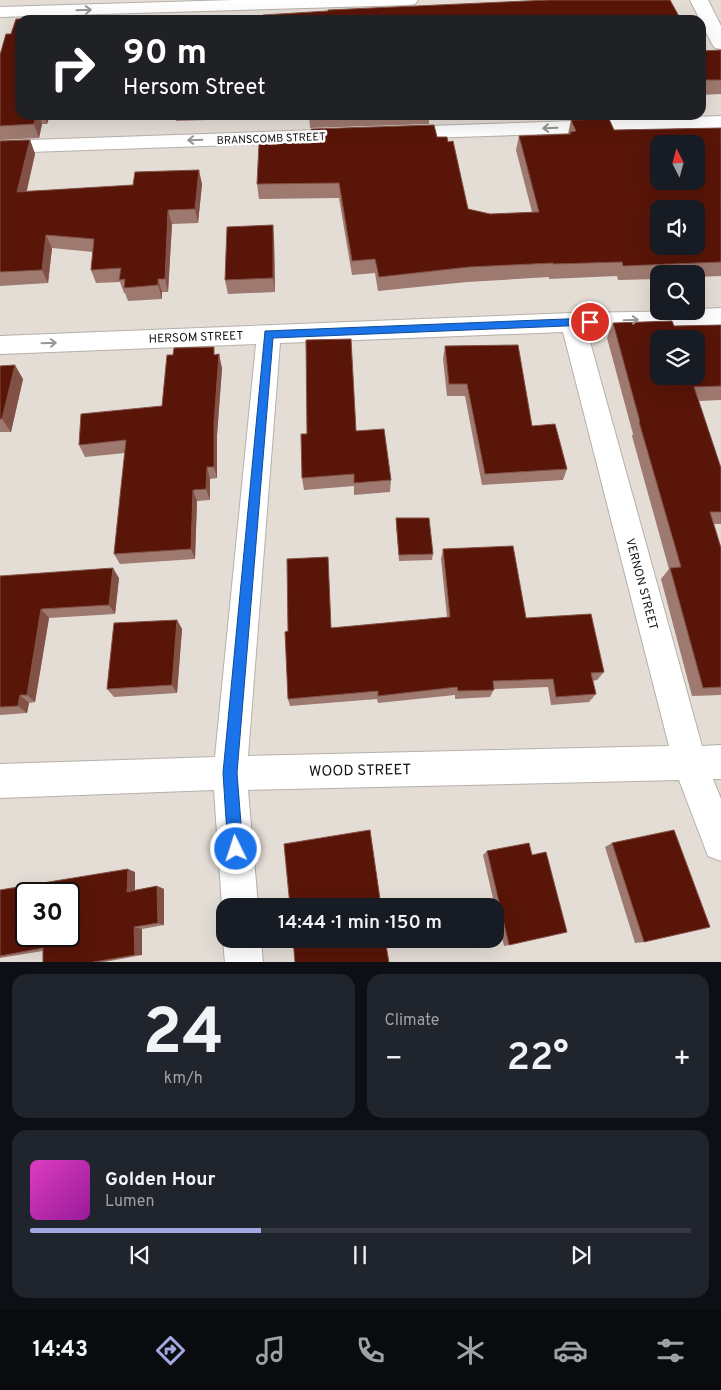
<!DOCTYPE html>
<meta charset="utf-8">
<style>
body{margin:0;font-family:Overpass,sans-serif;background:#20242c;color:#f1f3f6;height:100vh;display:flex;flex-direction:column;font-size:19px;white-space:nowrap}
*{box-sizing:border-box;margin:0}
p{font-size:16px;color:#9ea1a6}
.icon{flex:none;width:28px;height:28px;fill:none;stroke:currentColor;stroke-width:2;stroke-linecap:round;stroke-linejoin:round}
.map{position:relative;height:962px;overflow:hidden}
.sheet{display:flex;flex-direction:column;gap:12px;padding:12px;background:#0d0f14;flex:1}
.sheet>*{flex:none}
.top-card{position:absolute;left:15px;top:15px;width:691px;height:105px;border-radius:15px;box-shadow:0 5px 20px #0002;background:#202124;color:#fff;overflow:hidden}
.needle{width:32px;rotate:354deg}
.controls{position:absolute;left:650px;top:135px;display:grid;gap:10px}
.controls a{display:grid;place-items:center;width:55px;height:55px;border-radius:10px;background:#171b24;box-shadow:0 5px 20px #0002;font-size:25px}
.speed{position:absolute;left:15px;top:882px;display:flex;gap:10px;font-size:25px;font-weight:700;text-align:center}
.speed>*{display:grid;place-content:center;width:65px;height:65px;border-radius:50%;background:#171b24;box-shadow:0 5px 20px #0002;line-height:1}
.speed .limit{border:2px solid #111;border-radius:8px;background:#fff;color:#111}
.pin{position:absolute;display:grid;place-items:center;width:42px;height:42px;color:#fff;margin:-21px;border:2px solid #fff;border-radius:50%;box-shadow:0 1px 5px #0007}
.me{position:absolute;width:55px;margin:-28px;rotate:356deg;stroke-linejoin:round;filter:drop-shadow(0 0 4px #0008)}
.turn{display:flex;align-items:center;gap:18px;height:105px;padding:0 25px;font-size:22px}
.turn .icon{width:65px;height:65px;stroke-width:2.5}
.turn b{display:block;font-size:35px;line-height:42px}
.big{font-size:38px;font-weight:600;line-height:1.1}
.sheet .widget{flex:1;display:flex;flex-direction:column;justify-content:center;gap:8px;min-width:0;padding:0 18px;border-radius:15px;background:#20242c}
.sheet .dial{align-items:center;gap:0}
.dial b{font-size:65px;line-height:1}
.song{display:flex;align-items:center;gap:15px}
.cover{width:60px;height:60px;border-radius:8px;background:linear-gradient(135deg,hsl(310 70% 55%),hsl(300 70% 35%))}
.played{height:5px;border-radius:2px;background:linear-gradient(90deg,#a3a9e0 35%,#363941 35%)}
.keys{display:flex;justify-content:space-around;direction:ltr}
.heat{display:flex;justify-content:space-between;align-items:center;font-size:28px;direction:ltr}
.sheet .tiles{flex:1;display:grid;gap:12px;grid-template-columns:1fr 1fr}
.widget:last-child{grid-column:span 2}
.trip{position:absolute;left:216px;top:898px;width:288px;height:50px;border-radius:15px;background:#171b24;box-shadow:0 5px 20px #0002;font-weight:600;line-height:50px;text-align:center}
.menu{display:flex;height:80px;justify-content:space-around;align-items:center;background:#090b0e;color:#9ea1a6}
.menu .icon{width:35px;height:35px}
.menu .on{color:#a3a9e0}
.menu b{font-size:22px;color:#f1f3f6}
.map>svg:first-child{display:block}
</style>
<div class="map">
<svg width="721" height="963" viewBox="0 0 721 963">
<rect width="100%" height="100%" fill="#e4ddd6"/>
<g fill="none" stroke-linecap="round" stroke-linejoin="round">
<g stroke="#b6b0a9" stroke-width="2">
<g id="minor">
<path d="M234 0H418L415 4 409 5 0 17V7Z"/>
<path d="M690 0H708L721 26V49L715 48 712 44Z"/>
<path d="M721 116V128L398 139 391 137 388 133 391 129 398 127Z"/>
<path d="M350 129 357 131 360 135 357 139 350 141 0 153V141Z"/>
<path d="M721 308V326L587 331 702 746 721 745V779H713L721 799V861L708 856 679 780 248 790 258 906H225V914L222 906 214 790 0 798V764L215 757 256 344 0 354V336L572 313 696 311V309ZM563 332 669 746 248 756 280 343Z"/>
<path d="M225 935V939H261L263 963H225L223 939Z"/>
</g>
</g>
<use href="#minor" fill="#fff" fill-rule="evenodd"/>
</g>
<g fill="#9e796f">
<path d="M16 19H81V20H20V115H66L65 118H49L47 124H42L39 138 0 140V55L6 34H11Z"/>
<path d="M721 50V94L701 95V51Z"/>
<path d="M175 115H208V120L176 121Z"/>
<path d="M309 115H429V124L310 128Z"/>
<path d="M560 115H598L597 118 562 120Z"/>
<path d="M571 120 614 130 721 128V276L696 277V274H659V279L618 280 617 276 549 279V277L467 282 378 291 375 273 352 275 339 198 259 199 257 184 437 137 468 209 490 214 532 212 516 150 519 136 568 134Z"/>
<path d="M30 140 35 154 27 191 202 184 198 223 172 224 168 292H162V299L128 301 125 293H124L120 282 96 283 91 270 93 252 52 248 48 283 0 286V141Z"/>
<path d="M274 239 275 292 228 294 225 280Z"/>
<path d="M613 323 674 326 721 325V400L699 401 721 468V524H714L721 548V695L692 696 661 579 669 569 632 436 633 434 607 338Z"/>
<path d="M445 346 532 426 567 469 563 480 482 485 465 396H447L443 359Z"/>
<path d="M216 355 222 368 217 435V478L210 479V500L197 501 195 559 120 564 114 554 125 453 85 457 79 445 162 406Z"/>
<path d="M0 366 23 379 11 432H0Z"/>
<path d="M356 431 391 480 390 492 354 495V486L304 490 302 478Z"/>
<path d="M396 518 433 554 432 560 399 561 396 524Z"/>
<path d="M443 549 526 618 604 672 597 680 592 681 596 694 589 702 551 705 548 687 494 689 490 697 455 699V695L378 703 377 699 290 706 288 699 332 628 447 617 441 559Z"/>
<path d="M0 576 119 578 115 614 49 618 35 702 29 703 27 713 0 715Z"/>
<path d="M177 620 182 629 177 693 114 697 107 689Z"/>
<path d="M612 843 644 942 635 943 605 847Z"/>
<path d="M487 851 509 945 504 946 483 855Z"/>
<path d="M135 872V890L157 886 164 889V925L142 929V955L99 963H43V951L0 958V890Z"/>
</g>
<g fill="#825146">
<path d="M36 115H39L42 124 39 138 34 124Z"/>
<path d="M44 115H47L49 118 47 124Z"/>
<path d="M30 140 35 154 23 205 17 192Z"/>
<path d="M199 170 202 184 198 223 195 209Z"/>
<path d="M168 210 172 224 168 292 165 279Z"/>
<path d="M273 225 274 239 275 292 273 278Z"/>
<path d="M46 235 52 248 48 283 42 270Z"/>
<path d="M158 279 162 292V299L158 285Z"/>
<path d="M219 354 222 368 217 435V478L214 467V423Z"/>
<path d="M15 365 23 379 11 432 2 419Z"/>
<path d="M207 467 210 479V500L206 489Z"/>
<path d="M193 490 197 501 195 559 191 549Z"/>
<path d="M113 568 119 578 115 614 109 605Z"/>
<path d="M41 609 49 618 35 702 27 695Z"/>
<path d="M177 620 182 629 177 693 172 685Z"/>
<path d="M20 695 29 703 27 713 18 706Z"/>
<path d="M128 869 135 872V894L127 892Z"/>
<path d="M157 886 164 889V925L158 923Z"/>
<path d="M134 927 142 929V955H135Z"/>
</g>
<g fill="#581508" stroke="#825146" fill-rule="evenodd">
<path d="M548 0H670L681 20H263V15L328 11V10Z"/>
<path d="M213 18V20H174Z"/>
<path d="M16 19H81L80 20H20V115H36L34 124 0 126V55L6 34H11Z"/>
<path d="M721 50V80H701V51Z"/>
<path d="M609 119 614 130 721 128V262L623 266 622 262 553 264V263L469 267 379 277 375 259 352 261 339 183 257 184 259 144 312 143 311 129 434 125 437 137H447L448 142 453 141 468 209 490 214 539 212 519 136 571 134 570 132 576 131 571 120ZM659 144H696V181H659ZM659 209H696V246H659Z"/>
<path d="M30 140 17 192 133 185 135 172 199 170 195 209 168 210 165 279H158V285L124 288 125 279 119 280 121 268 91 270 94 239 46 235 42 270 0 272V141Z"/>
<path d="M273 225V278L225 280 227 227Z"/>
<path d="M672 321 674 326 721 325V386L694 387 721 468V512H710L721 548V687L703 688 670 568 681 567 639 422H640L613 323ZM659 339H696V376H659Z"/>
<path d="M351 339 356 431 384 429 391 480 354 483V474L302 478 301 434H307L306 340Z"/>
<path d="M518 345 532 426 555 424 567 469 485 474 467 384H449L445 346Z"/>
<path d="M214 347V355L219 354 214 423V467H207L206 489 193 490 191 549 114 554 126 440 79 445 81 414 162 406 167 355H173L174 348Z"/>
<path d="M15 365 2 419H0V366Z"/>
<path d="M396 518H429L433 554 399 555Z"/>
<path d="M513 546 526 618 591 614 604 672 591 673 596 694 556 697 553 679 493 681 494 690 458 691 457 687 378 696V691L288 699 285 632 288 631 287 559 328 557 331 628 450 617 443 549Z"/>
<path d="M113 568 109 605 41 609 27 695H20L18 706 0 707V576Z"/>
<path d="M177 620 172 685 107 689 114 623Z"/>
<path d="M370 830 381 906H290L284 844Z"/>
<path d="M674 830 710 927 644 942 612 843Z"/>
<path d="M529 843 532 855 546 852 567 932 509 945 487 851Z"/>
<path d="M128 869 127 892 157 886 158 923 134 927 135 955 88 963H43V948L0 956V890ZM26 894H69V936H26Z"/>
<path d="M293 939H385L389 963H295Z"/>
</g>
<defs><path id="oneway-shaft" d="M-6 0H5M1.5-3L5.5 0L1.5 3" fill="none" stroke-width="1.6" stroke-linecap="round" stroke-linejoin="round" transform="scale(1.25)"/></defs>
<g stroke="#969594">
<use href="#oneway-shaft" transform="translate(84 10) rotate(-2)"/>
<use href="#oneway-shaft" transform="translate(550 128) rotate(178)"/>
<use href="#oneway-shaft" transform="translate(195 140) rotate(178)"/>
<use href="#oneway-shaft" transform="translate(631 320) rotate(-2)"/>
<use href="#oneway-shaft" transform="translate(49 343) rotate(-2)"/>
</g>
<path fill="#1a73e8" stroke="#114b97" d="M590 318 595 322 590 325 273 338 237 773 243 849 241 854 236 856 230 854 228 849 223 773 265 331Z"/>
<g text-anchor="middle" stroke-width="5" stroke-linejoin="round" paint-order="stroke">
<g font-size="11" fill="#161412" stroke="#fff">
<text transform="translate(271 138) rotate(-2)" y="4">BRANSCOMB STREET</text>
</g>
<g font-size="12" fill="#161412" stroke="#fff">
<text transform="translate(196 337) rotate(-2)" y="4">HERSOM STREET</text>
<text transform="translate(642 584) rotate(75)" y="4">VERNON STREET</text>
</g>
<g font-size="15" fill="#161412" stroke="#fff">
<text transform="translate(360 770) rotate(-1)" y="5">WOOD STREET</text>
</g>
</g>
</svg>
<div class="controls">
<a><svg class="needle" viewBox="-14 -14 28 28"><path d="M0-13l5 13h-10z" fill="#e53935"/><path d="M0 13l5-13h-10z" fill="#9ea1a6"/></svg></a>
<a><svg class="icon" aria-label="sound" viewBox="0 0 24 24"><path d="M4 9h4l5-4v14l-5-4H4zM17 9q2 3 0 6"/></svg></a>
<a><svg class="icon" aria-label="search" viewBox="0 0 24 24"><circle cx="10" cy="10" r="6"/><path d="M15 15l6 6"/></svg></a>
<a><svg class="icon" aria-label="layers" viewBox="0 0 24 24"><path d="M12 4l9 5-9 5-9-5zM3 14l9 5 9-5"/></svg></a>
</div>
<div class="speed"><div class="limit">30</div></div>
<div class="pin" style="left:590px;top:322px;background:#d93025"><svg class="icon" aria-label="arrive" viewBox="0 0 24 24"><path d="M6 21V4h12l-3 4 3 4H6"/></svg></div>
<svg class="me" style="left:236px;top:849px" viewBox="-20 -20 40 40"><circle r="17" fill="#1a73e8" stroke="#fff" stroke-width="3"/><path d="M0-11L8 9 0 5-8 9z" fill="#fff"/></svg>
<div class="trip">14:44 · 1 min · 150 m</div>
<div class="top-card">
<div class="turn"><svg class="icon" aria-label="right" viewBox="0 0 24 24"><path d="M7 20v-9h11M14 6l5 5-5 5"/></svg><div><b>90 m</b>Hersom Street</div></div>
</div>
</div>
<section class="sheet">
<div class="tiles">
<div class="widget dial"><b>24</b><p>km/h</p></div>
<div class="widget"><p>Climate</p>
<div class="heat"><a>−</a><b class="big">22°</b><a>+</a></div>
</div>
<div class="widget">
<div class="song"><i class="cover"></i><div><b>Golden Hour</b><p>Lumen</p></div></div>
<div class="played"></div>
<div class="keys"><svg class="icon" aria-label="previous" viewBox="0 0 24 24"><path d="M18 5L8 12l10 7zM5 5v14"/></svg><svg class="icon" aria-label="pause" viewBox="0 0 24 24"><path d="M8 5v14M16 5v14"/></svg><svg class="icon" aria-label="next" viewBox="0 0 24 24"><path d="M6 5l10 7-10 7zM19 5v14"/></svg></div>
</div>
</div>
</section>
<nav class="menu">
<b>14:43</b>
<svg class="icon on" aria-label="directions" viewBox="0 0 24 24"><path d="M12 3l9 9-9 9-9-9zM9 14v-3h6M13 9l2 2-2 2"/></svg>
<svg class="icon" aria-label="music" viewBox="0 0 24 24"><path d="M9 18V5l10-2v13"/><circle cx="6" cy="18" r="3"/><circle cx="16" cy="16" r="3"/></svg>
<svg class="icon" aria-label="phone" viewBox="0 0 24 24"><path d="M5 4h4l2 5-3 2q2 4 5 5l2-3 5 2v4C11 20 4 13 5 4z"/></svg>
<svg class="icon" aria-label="climate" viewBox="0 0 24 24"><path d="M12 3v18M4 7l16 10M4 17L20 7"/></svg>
<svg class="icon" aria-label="car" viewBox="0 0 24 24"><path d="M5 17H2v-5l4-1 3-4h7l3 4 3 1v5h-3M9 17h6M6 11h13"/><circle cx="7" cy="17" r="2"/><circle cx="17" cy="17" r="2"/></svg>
<svg class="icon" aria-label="filters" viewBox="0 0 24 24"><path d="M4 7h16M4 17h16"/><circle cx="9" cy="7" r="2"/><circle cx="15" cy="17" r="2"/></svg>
</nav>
